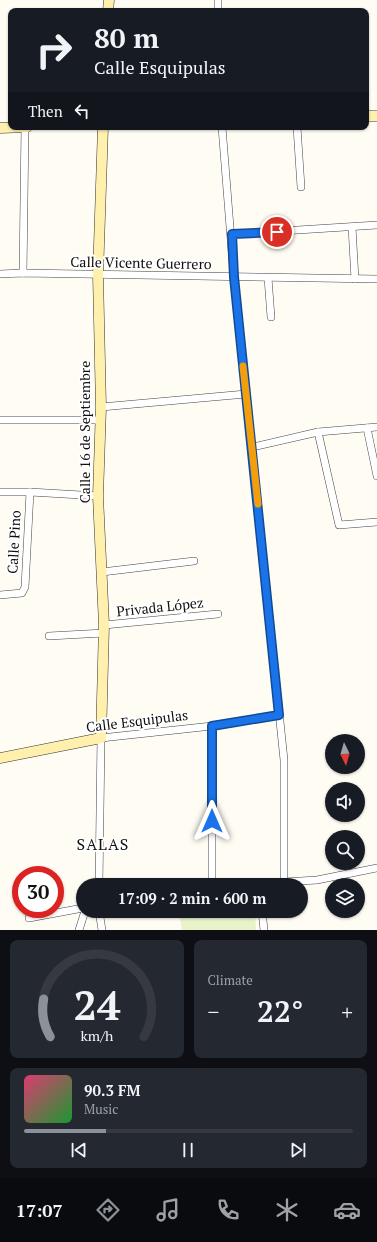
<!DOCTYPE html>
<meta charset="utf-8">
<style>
body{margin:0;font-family:"PT Serif",serif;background:#242831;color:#f1f3f6;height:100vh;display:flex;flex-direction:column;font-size:15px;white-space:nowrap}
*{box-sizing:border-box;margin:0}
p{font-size:13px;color:#9ea1a6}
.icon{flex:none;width:22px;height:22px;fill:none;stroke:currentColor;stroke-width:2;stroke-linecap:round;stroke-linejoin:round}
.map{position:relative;height:930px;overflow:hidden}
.details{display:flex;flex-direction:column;gap:10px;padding:10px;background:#0d0f14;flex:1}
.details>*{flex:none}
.hud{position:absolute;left:8px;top:8px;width:361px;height:122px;border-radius:8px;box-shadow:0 1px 3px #0004;background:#171b24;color:#f1f3f6;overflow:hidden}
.needle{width:26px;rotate:175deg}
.fabs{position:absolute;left:325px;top:734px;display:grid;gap:8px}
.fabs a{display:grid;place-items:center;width:40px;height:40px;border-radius:50%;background:#171b24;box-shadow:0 1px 3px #0004;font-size:20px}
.speed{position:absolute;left:12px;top:866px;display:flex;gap:8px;font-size:20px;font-weight:700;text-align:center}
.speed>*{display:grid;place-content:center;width:52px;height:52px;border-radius:50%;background:#171b24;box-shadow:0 1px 3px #0004;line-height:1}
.speed .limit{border:6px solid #d22;background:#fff;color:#111}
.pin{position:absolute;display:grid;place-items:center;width:34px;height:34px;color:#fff;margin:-17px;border:2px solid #fff;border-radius:50%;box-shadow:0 1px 4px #0007}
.me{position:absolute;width:44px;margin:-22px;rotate:0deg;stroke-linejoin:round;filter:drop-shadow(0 0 3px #0008)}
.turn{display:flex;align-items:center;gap:14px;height:84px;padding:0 20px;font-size:18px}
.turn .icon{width:52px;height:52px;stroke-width:2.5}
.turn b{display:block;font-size:28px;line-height:34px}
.then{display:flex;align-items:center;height:38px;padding:0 20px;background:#0003;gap:8px;font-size:15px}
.big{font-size:30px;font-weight:700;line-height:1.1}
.details .widget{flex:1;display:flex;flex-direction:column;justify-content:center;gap:6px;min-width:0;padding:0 14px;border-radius:8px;background:#242831}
.details .dial{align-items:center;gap:0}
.dial svg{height:104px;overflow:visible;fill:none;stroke:#363941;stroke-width:7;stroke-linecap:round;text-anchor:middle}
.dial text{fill:#f1f3f6;stroke:none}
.song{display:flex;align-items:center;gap:12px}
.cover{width:48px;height:48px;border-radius:6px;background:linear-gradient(135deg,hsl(340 70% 55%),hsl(130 70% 35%))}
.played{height:4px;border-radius:2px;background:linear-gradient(90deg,#8c9099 25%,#363941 25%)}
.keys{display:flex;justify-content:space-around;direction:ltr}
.heat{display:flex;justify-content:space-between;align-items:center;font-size:22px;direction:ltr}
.details .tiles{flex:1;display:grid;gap:10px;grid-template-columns:1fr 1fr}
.widget:last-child{grid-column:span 2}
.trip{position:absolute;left:76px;top:878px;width:232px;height:40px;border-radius:20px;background:#171b24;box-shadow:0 1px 3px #0004;font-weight:700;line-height:40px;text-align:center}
.dock{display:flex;height:64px;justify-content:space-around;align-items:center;background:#090b0e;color:#9ea1a6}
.dock .icon{width:28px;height:28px}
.dock .current{color:#8c9099}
.dock b{font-size:18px;color:#f1f3f6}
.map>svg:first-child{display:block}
</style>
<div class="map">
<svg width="377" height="930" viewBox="0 0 377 930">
<rect width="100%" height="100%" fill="#fffcf3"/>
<path fill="#e8f3cc" d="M179 911H255L256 930H182Z"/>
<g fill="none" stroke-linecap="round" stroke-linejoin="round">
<g stroke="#434343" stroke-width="8">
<g id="street">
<path d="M218 0V11"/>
<path d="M222 127 234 277 284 760V882"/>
<path d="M297 127 301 187"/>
<path d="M352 227 355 279"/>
<path d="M232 234 377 225"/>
<path d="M23 273 25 127"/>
<path d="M0 274 23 273 377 279"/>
<path d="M268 278 271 317"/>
<path d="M101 407 246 394"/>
<path d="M0 420H100"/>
<path d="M367 428 377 476"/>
<path d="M318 432 339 525 377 522"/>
<path d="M253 447 318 432 377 427"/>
<path d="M0 492H30L98 496"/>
<path d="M102 572 194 561"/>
<path d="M0 595 22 593 25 587 30 492"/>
<path d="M104 625 218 614"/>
<path d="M49 636 104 633"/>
<path d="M212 726V885"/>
<path d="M99 885 101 738 212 726 279 715"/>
<path d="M266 885 284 882 317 880 377 868"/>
<path d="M99 911 102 930"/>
<path d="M262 911 264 930"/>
<path d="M29 918 83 908"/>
<path d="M79 930 85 911"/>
</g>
</g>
<g stroke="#323232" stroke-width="11">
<g id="secondary">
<path d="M108 11 109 0"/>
<path d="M366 116H377"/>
<path d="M0 128 27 127"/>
<path d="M0 758 101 738 104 625 98 496 101 407 98 275 103 127"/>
</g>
</g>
<use href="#street" stroke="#fff" stroke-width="7"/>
<use href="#secondary" stroke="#fff0ae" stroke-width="10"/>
</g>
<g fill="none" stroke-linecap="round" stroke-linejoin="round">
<g stroke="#114b97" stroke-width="10">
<path id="route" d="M212 821V726L279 715 234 277 232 234 277 232"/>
</g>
<use href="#route" stroke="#1a73e8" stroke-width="7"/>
<path stroke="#f59e0b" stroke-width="7" d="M243 366 258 504"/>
</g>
<g text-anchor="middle" stroke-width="4" stroke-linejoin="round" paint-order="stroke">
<g font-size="14" fill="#101010" stroke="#fff">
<text transform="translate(141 263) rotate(1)" y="5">Calle Vicente Guerrero</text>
<text transform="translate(85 432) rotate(-90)" y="5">Calle 16 de Septiembre</text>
<text transform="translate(14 542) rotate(-87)" y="5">Calle Pino</text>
<text transform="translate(160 607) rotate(-6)" y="5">Privada López</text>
<text transform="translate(137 721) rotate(-7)" y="5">Calle Esquipulas</text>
</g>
<g font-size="16" letter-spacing="1" fill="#101010" stroke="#fff">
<text x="103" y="850">SALAS</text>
</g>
</g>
</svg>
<div class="fabs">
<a><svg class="needle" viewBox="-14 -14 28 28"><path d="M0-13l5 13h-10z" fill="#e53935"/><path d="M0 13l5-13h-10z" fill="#9ea1a6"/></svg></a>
<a><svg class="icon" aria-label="sound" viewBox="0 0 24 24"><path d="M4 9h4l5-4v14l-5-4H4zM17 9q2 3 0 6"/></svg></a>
<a><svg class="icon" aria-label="search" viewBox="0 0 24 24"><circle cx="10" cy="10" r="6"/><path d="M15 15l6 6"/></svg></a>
<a><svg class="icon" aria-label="layers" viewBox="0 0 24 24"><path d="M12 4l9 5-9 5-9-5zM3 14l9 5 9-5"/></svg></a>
</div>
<div class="speed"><div class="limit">30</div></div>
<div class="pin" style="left:277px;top:232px;background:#d93025"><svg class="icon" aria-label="arrive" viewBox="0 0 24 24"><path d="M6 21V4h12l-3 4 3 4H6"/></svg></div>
<svg class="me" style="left:212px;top:821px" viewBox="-20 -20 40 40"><path d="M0-17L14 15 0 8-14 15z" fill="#1a73e8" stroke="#fff" stroke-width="4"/></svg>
<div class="trip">17:09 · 2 min · 600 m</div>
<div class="hud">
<div class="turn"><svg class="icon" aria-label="right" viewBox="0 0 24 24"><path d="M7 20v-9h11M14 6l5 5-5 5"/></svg><div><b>80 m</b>Calle Esquipulas</div></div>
<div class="then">Then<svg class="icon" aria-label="left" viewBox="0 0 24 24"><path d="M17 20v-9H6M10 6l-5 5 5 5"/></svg></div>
</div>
</div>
<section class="details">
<div class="tiles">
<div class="widget dial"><svg viewBox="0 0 100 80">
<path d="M14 69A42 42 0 1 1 86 69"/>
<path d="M14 69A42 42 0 0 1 9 40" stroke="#8c9099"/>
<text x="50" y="56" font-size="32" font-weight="700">24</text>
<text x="50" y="72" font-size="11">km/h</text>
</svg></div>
<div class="widget"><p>Climate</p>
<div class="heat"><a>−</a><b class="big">22°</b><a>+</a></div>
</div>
<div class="widget">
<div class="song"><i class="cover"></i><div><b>90.3 FM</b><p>Music</p></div></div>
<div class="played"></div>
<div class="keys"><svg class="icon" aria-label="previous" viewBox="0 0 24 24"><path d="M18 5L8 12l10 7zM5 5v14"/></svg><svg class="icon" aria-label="pause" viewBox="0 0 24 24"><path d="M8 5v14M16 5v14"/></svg><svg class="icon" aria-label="next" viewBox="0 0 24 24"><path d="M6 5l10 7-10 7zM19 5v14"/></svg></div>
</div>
</div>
</section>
<nav class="dock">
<b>17:07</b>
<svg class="icon current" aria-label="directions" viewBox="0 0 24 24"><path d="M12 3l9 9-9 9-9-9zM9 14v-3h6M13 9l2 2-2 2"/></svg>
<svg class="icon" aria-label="music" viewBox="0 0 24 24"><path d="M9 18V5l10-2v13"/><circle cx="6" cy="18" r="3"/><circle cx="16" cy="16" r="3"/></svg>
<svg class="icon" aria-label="phone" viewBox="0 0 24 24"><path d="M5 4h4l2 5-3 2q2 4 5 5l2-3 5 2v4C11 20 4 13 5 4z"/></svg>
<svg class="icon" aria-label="climate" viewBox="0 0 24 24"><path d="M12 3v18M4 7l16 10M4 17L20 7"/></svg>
<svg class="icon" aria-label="car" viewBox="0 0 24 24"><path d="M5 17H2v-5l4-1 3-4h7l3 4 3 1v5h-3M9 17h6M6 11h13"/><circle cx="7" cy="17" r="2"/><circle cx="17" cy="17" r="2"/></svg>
</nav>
